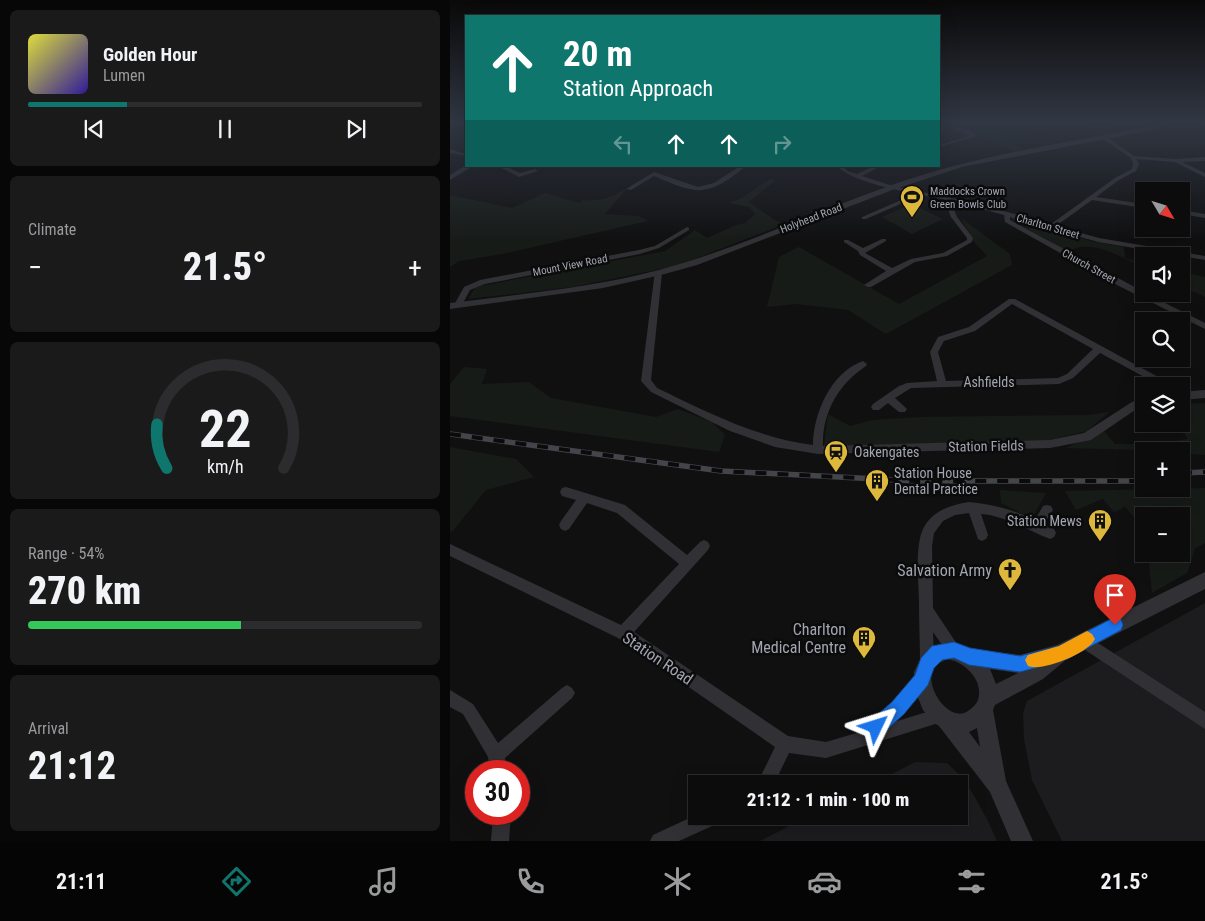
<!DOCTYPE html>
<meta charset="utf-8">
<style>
body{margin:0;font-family:"Roboto Condensed",sans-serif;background:#1a1a1b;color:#f1f3f6;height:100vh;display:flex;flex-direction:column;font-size:19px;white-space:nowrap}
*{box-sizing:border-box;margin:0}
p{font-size:16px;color:#9a9b9d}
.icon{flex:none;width:28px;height:28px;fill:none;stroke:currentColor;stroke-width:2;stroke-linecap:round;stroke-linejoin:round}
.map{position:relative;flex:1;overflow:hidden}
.details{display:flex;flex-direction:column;gap:10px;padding:10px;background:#070707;width:450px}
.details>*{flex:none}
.hud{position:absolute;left:15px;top:15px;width:475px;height:152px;border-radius:0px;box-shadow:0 5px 20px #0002,0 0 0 1px #2c2c2e;background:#0f766e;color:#fff;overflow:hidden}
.needle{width:32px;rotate:128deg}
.tools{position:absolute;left:685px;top:182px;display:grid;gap:10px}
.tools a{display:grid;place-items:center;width:55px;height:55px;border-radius:0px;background:#0c0c0d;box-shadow:0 5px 20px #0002,0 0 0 1px #2c2c2e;font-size:25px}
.speed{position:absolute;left:15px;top:760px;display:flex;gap:10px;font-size:25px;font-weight:700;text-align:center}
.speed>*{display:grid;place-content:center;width:65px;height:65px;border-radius:50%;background:#0c0c0d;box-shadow:0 5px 20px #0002,0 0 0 1px #2c2c2e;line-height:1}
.speed .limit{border:8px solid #d22;background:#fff;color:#111}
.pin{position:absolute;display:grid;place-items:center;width:42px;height:42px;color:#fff;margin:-51px -21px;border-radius:50% 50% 50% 0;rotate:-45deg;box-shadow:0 0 5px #0007}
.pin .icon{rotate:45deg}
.me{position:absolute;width:55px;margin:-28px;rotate:49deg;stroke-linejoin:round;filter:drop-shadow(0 0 4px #0008)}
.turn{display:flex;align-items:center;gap:18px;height:105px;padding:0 15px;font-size:22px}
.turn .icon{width:65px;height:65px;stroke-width:2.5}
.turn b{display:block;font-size:35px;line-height:42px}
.lanes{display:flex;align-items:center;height:48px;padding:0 15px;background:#0003;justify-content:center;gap:25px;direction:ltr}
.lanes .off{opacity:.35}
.big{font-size:38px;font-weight:800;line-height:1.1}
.details .card{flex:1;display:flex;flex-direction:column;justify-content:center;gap:8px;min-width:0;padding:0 18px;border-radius:8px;background:#1a1a1b}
.details .dial{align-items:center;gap:0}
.dial svg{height:130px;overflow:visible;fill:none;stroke:#2c2c2e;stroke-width:7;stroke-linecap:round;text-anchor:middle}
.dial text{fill:#f1f3f6;stroke:none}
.song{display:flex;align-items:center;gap:15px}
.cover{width:60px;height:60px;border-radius:8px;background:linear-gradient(135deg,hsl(60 70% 55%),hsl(250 70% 35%))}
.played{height:5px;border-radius:2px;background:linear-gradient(90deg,#0f766e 25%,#2c2c2e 25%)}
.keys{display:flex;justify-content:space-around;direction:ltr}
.heat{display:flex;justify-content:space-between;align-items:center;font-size:28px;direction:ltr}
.charge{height:8px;border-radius:4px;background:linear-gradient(90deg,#34c759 54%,#2c2c2e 0)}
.trip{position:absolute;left:238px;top:775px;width:280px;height:50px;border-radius:0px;background:#0c0c0d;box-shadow:0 5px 20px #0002,0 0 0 1px #2c2c2e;font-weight:800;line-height:50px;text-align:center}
.tab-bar{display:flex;height:80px;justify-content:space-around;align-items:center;background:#050505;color:#9a9b9d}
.tab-bar .icon{width:35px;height:35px}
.tab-bar .active{color:#0f766e}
.tab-bar b{font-size:22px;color:#f1f3f6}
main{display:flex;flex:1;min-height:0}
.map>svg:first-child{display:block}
</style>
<main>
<section class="details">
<div class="card">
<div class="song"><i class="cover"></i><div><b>Golden Hour</b><p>Lumen</p></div></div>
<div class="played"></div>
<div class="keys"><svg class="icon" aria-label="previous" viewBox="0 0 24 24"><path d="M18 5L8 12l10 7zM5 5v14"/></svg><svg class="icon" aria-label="pause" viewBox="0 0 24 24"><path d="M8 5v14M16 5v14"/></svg><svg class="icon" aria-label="next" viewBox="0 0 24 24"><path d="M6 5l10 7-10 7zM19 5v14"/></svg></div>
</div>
<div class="card"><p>Climate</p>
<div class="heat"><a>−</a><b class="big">21.5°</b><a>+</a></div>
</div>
<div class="card dial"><svg viewBox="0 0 100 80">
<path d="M14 69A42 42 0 1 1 86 69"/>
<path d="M14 69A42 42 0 0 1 8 42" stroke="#0f766e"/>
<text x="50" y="56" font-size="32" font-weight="700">22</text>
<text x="50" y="72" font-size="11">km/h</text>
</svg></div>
<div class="card"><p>Range · 54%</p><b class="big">270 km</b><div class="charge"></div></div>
<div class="card"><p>Arrival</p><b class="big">21:12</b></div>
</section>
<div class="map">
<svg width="755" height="841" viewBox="0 0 755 841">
<rect width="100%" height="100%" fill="#101011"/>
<g fill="#1c1c1e">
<path d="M755 603V841H612L582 780 574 739 573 713 577 701Z"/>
<path d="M465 762 497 763 515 780 537 819 547 841H310L359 816H509V784H423Z"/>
</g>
<g fill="#171b18">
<path d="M492 122H708L686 129C679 125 674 126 667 125 660 124 651 122 644 123 619 126 591 136 567 125L545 131 572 149 562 151 560 148C536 140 515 129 492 122Z"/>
<path d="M321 178 326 180 299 202 325 220 335 224 226 266 122 287 18 299 25 288 31 286 215 251 245 230 257 238 286 225 295 223 305 214 299 207 279 203 293 197Z"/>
<path d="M173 190H176L155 214 189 216 198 221 52 254 9 261 0 267V195L62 208 95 193 129 203 133 200C147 201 161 199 173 190Z"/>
<path d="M461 204 493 219 462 234 432 217Z"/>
<path d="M562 217 645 242 674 247 675 258 694 264V268C673 258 640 237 618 252L561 219Z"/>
<path d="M511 218 560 254 562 265 436 334 398 310 346 304 317 307 329 257 349 247 449 304 537 256 524 242Z"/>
<path d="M731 272 755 277V297L731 286Z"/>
<path d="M14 367 37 369 32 384 79 382 101 398 206 417 228 409 262 422 275 435 269 452 0 416V384Z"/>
<path d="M755 403V455L731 453V451L616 448 653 430 665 444H701L738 439 728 424H731V404Z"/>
<path d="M659 412 637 431 596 441 374 446 378 414 400 426 423 420 470 417 638 415Z"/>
<path d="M0 447 66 459 84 477 36 490 2 532 0 531Z"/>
<path d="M755 488V543L745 548 737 573 702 593 698 554H731V516H694V529L675 507 664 512 653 499 626 510 615 491Z"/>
<path d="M550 490 596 493 584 515 576 516 551 503Z"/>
</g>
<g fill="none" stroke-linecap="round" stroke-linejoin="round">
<g fill="#313135" fill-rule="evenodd">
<path d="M489 122 520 131 526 136 489 147V145L520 136 489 123Z"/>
<path d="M653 137H657L684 156 726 159 755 157V161L732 162 755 173V177L725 162 686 159 689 164 686 171 669 180 646 197 694 204V208L642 200 606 226 649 238 755 256V260L648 242 560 217V220L694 292V294H697L755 323V329L669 286 555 222 554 215 507 202 503 207 507 217 523 238 522 242 497 256 465 262 421 287H418L414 285 436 271 410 255 408 251 394 242V240H398L413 248 432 239H436V241L415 253 442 268 461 259 493 253 517 240V238L501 217 497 207 502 201 471 195 416 219H412V217L465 194C444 189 401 181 387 166H392L398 171 407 174 424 166H431L412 176 443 186 525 203 601 224 665 178 682 169 683 164 681 158 653 139Z"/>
<path d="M0 149 16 154V156L0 153Z"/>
<path d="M48 166H55L70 173 85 169 88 171 69 177Z"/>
<path d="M290 166H296C284 176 264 192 246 190 232 189 217 181 204 176L181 190 176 189 204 172 248 187 264 183Z"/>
<path d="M731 210 755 214V218L731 214Z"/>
<path d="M237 227 239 228V230L209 248 190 254 35 284 20 290 11 307H5L4 305 14 287 30 280 189 250 205 246Z"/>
<path d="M205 271 212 273 201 380 207 388C257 412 307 438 363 445 363 414 381 372 413 361L417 364 416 366C389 384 372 412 373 446L600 440 634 433 682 402 694 399V407L688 408 641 440 600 448 368 454 325 447 280 431 201 392 191 381Z"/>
<path d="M559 299H565L721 384 723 386H711L650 353 623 378 609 384 461 388 445 398 457 409 455 412H449L438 403 429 410H423L421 407 423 404 449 386 457 383 487 381 480 352 488 337 519 327ZM562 304 643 349 617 374 608 378 496 381 488 352 494 341 525 331Z"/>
<path d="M755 390V398L731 400V392Z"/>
<path d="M116 487 175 505 237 555 250 542 254 540 258 542 260 546 258 550 184 632 338 736 376 742 410 732 443 703 467 675 472 673 477 675 479 680 477 685 453 713 444 722 490 708 495 711 498 716 495 721 376 758 339 753 324 784H307L325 747 168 638 0 556V544L171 625 229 564 167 513 137 503 119 529 115 531 111 529 109 525 111 521 126 500 112 496 110 492 112 488Z"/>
<path d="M519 502C543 504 564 510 585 520L593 506 597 505 601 506 603 510 595 524 604 529 606 533 604 537 600 539C577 530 556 516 531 514L538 535 536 539 532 541 528 539 519 513 505 515 493 521 484 533 482 546 483 608 511 650 509 655 504 657 499 655 483 632 484 664 482 669 477 671 472 669 470 664C470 644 469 623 469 603 469 582 464 546 474 527 484 510 501 505 519 502Z"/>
<path d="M634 634 755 712V729L629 646 627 641 629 636Z"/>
<path d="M117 685 122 688 125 693 122 698 55 758 56 771H40L38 757 13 714 0 707V690L23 704 48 743 112 688Z"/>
<path d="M43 814H61L59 841H41Z"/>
<path d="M246 815 274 816 271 822 229 841H200L203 835Z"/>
</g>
<g fill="#313135" fill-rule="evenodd">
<path d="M715 122H724L697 131 512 167 445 189 247 265 211 275 153 288 0 309V303C69 294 141 288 209 270 287 249 362 213 439 186 522 156 610 144 696 127Z"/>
<path d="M16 165 23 166 0 180V175Z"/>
<path d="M755 572V589L617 659 593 679 545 705 543 710 556 781 583 841H561L540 792 489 726 484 723 473 710 464 688V672L473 653 496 641 506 643 519 648 570 655 607 645ZM497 659C515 662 534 680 528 700 526 705 522 708 518 711 498 725 469 680 487 665 490 662 494 661 497 659ZM540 669 568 673 546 684ZM527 728 530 747 519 732Z"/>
</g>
<g stroke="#44454a" stroke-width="5.5">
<g id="rail">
<path d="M0 434 271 471 466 481H694"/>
<path d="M731 473 755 472"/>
</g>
</g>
<use href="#rail" stroke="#0b0b0c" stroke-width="4" stroke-dasharray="11" stroke-linecap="butt"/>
</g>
<linearGradient id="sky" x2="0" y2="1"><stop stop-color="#090909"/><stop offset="0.51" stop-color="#313743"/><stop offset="1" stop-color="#313743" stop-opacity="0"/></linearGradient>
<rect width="755" height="240" fill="url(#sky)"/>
<path fill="#1a73e8" stroke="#114b97" d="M665 617 671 619 673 625 671 630 617 659 570 672 519 665 504 658 492 660 484 668 478 685 454 714 432 734 426 736 420 734 417 727 420 721 442 702 465 675 471 658 482 646 504 642 520 648 570 656 609 646Z"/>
<path fill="#f59e0b" d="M637 631 642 634 645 639C639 653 592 672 578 666L575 660 578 655 609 646Z"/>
<defs>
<g id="stadium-pin" transform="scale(1.25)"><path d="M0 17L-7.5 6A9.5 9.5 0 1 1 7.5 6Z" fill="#deb83b" stroke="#0b0b0c"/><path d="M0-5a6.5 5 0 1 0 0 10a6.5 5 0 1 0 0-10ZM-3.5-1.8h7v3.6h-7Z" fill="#111"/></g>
<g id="station-pin" transform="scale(1.25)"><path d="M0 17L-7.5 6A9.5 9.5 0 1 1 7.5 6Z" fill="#deb83b" stroke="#0b0b0c"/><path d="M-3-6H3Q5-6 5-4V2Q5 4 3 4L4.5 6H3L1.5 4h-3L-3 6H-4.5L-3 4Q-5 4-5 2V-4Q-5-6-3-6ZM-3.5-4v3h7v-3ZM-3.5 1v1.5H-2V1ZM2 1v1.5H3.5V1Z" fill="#111"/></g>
<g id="building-pin" transform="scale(1.25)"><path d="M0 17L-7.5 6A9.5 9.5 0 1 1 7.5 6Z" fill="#deb83b" stroke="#0b0b0c"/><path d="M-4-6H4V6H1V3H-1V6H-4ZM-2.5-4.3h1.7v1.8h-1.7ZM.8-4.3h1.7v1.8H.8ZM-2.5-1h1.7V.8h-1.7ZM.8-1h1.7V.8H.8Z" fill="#111"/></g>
<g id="church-pin" transform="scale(1.25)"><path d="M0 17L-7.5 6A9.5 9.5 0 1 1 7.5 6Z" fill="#deb83b" stroke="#0b0b0c"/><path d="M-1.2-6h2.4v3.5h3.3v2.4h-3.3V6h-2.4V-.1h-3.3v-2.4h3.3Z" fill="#111"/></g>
</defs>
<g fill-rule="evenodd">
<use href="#stadium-pin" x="462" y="197"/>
<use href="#station-pin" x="386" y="452"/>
<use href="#building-pin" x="427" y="481"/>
<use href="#building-pin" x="650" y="521"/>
<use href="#church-pin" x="560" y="570"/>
<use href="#building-pin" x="414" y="638"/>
</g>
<g text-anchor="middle" stroke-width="5" stroke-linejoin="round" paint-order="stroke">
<g font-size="11" fill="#a2a5b0" stroke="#0b0b0c" text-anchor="start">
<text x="480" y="195">Maddocks Crown<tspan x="480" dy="13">Green Bowls Club</tspan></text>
</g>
<g font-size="11" fill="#a2a5b0" stroke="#0b0b0c">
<text transform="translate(361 218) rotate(-21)" y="4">Holyhead Road</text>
<text transform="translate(598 226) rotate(16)" y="4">Charlton Street</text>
<text transform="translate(120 265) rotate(-11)" y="4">Mount View Road</text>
<text transform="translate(639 266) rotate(29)" y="4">Church Street</text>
</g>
<g font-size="14" fill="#a2a5b0" stroke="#0b0b0c">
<text x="539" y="387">Ashfields</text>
<text transform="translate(536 446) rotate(-1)" y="5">Station Fields</text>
</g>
<g font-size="14" fill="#a2a5b0" stroke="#0b0b0c" text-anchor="start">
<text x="404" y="457">Oakengates</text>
<text x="444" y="478">Station House<tspan x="444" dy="16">Dental Practice</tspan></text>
<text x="632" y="526" text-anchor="end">Station Mews</text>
</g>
<g font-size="16" fill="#a2a5b0" stroke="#0b0b0c" text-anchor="end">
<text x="542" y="576">Salvation Army</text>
<text x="396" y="635">Charlton<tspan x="396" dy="18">Medical Centre</tspan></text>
</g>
<g font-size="16" fill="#a2a5b0" stroke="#0b0b0c">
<text transform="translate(208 658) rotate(34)" y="6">Station Road</text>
</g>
</g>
</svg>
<div class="tools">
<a><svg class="needle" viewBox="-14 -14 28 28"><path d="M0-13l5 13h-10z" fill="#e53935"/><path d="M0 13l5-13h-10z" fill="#9a9b9d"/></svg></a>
<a><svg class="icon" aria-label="sound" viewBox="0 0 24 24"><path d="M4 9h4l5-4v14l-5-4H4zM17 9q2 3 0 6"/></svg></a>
<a><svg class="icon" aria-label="search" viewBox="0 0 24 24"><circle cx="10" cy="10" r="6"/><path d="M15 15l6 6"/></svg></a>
<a><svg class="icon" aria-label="layers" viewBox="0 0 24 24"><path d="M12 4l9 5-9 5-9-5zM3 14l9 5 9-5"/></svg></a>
<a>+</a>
<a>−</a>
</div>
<div class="speed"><div class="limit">30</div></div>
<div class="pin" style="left:665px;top:625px;background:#d93025"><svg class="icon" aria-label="arrive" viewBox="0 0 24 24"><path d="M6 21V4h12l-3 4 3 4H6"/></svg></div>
<svg class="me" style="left:426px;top:727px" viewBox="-20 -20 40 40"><path d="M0-17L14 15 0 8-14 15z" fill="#1a73e8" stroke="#fff" stroke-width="4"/></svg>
<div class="trip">21:12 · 1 min · 100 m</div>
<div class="hud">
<div class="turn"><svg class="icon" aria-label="ahead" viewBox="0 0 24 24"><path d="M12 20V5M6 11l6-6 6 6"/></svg><div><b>20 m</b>Station Approach</div></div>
<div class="lanes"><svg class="icon off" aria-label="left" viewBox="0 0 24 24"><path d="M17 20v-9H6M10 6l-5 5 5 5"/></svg><svg class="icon" aria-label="ahead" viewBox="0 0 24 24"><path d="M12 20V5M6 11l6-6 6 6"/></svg><svg class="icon" aria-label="ahead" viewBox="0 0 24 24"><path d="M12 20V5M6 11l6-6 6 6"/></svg><svg class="icon off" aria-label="right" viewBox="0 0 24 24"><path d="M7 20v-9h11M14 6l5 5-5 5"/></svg></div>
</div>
</div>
</main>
<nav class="tab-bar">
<b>21:11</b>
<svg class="icon active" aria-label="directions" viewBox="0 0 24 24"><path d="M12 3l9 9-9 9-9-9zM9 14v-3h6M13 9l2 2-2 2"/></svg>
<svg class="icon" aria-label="music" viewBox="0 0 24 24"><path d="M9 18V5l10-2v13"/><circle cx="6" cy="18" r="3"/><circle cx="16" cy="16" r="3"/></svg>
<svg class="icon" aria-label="phone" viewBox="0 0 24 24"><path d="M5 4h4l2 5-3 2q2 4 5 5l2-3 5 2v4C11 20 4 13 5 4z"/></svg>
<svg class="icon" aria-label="climate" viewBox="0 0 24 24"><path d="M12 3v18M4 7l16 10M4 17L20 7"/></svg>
<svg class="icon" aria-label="car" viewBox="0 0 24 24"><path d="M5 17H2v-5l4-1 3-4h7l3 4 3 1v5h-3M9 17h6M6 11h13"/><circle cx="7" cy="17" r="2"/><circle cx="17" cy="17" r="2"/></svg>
<svg class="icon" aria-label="filters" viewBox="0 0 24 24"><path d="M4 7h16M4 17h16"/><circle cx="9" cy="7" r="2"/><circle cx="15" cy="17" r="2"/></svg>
<b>21.5°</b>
</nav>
